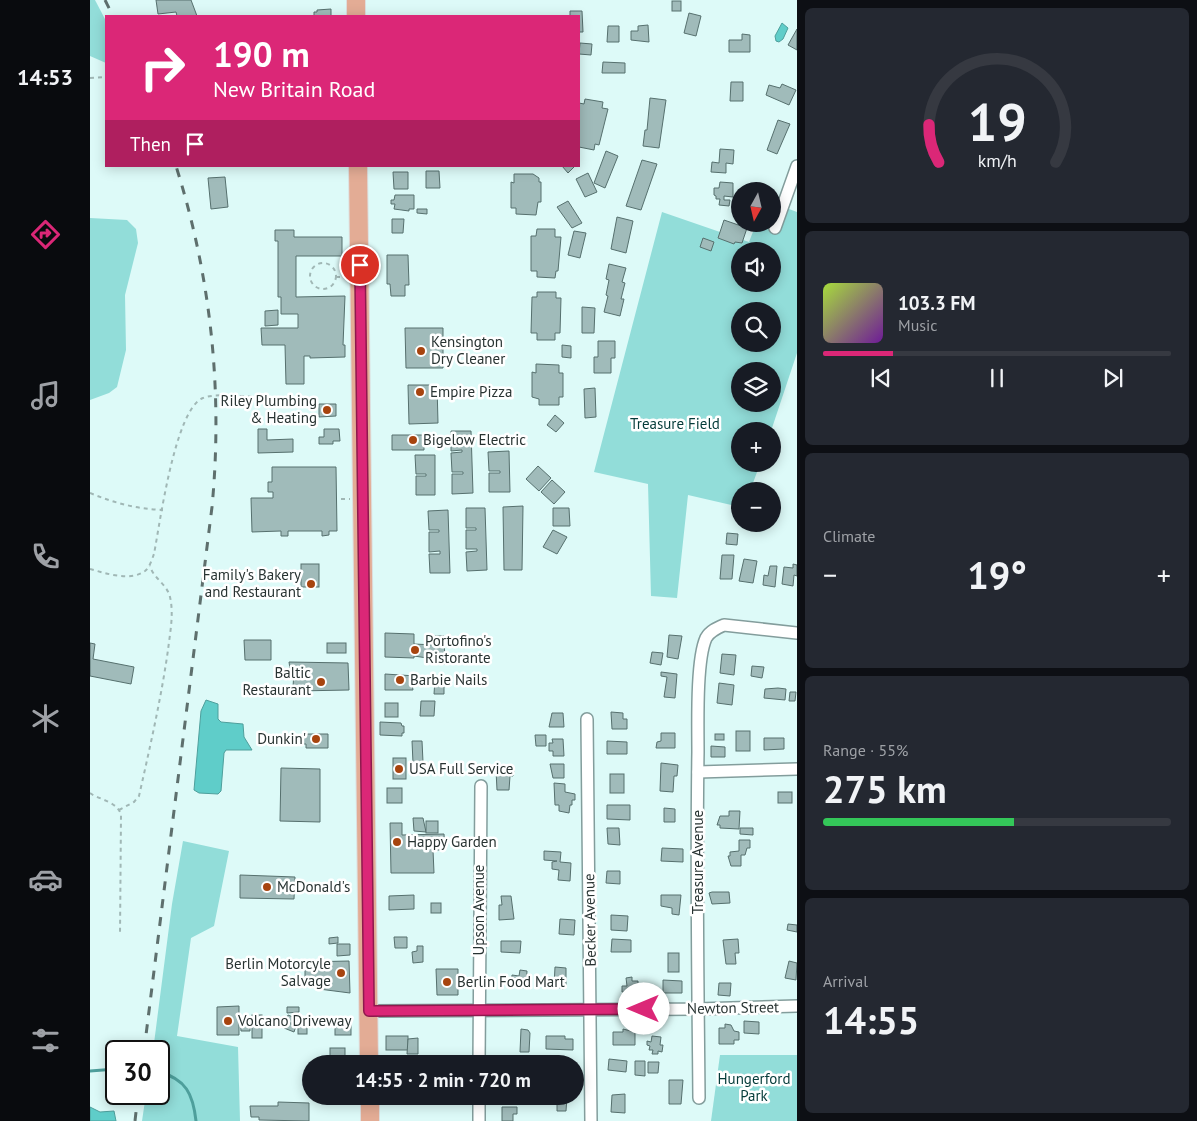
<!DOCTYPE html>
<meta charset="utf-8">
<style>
body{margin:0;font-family:"PT Sans",sans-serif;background:#242831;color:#f1f3f6;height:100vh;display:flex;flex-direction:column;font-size:19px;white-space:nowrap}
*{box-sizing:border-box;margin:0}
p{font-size:16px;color:#9ea1a6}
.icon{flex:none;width:28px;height:28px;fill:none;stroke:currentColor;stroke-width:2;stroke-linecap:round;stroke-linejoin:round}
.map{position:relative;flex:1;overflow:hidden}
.details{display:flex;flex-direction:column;gap:8px;padding:8px;background:#0d0f14;width:400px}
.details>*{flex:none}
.top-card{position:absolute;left:15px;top:15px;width:475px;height:152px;border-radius:0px;box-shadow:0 2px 12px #0003;background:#db2777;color:#fff;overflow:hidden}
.needle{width:32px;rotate:188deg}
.fabs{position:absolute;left:641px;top:182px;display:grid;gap:10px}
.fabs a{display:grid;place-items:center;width:50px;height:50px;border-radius:50%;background:#171b24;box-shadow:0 2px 12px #0003;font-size:25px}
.speed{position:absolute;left:15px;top:1040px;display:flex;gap:10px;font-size:25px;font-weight:700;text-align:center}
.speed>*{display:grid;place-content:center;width:65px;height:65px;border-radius:50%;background:#171b24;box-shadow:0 2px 12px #0003;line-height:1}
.speed .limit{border:2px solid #111;border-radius:8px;background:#fff;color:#111}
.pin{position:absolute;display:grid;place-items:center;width:42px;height:42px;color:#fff;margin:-21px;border:2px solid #fff;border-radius:50%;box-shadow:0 1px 5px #0007}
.me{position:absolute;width:55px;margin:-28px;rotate:270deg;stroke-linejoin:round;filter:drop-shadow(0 0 4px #0008)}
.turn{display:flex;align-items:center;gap:18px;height:105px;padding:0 25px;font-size:22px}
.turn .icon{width:65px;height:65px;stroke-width:2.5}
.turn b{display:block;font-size:35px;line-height:42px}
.then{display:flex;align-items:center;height:48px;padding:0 25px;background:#0003;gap:10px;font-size:19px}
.big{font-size:38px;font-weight:700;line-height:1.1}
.details .tile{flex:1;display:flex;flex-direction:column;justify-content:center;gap:8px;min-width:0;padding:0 18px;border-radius:8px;background:#242831}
.details .dial{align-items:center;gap:0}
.dial svg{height:130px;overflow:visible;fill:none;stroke:#363941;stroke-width:7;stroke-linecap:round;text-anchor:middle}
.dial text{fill:#f1f3f6;stroke:none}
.song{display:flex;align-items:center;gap:15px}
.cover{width:60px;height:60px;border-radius:8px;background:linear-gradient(135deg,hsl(80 70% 55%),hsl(280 70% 35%))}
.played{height:5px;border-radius:2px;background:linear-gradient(90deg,#db2777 20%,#363941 20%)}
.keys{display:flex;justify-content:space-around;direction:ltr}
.heat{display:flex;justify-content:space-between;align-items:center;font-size:28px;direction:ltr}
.charge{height:8px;border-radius:4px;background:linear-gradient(90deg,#34c759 55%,#363941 0)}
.trip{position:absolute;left:212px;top:1055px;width:282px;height:50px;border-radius:25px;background:#171b24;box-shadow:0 2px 12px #0003;font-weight:700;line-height:50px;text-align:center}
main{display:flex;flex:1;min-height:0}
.tab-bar{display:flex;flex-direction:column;width:90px;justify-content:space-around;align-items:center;background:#090b0e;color:#9ea1a6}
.tab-bar .icon{width:35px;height:35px}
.tab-bar .on{color:#db2777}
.tab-bar b{font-size:22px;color:#f1f3f6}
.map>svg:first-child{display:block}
</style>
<main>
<nav class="tab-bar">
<b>14:53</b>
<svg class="icon on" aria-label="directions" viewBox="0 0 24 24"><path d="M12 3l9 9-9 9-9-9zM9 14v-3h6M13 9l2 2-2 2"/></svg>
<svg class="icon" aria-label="music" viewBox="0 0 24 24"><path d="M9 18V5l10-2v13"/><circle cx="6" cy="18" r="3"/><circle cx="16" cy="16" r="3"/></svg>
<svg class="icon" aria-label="phone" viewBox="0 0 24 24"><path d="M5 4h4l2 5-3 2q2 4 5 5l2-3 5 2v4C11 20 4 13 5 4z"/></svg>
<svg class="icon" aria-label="climate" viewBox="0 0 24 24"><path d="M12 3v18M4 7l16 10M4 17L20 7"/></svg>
<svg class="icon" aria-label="car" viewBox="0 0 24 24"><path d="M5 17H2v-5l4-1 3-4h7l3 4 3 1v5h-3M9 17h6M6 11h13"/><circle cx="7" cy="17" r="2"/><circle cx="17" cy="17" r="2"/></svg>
<svg class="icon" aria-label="filters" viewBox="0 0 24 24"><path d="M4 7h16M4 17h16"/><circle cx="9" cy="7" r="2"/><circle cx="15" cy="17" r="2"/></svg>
</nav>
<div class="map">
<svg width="707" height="1121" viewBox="0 0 707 1121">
<rect width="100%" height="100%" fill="#ddfaf8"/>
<g fill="#92ddd9" fill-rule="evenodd">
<path d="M0 0H5L16 21V63L0 56Z"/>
<path d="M683 203 707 212V353L681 431H650V464H670L660 491H650V507L598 495 587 598 561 596 558 484 504 472 572 212 659 242 666 224H682ZM650 251H682V284H650ZM650 311H682V344H650ZM650 371H682V404H650Z"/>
<path d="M0 218 37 220 46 229 48 243 35 295 36 350 27 387 19 393 0 400Z"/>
<path d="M93 841 139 851 124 926 101 938 87 1036 148 1047 150 1121H52L56 1094H69V1051H63L82 904Z"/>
<path d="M630 1055H707V1121H621Z"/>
</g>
<g fill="#5fcdc9" stroke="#4e9f9c">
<path d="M692 23 698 28 693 39 689 42 686 41 685 36Z"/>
<path d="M116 700 128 704V719L131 722 153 724 154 737 162 750H136L134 753 131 791 128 794 109 793 104 790 111 711Z"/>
<path d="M0 1107 10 1112 24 1111 26 1121H0Z"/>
</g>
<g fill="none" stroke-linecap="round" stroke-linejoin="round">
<g stroke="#4e9f9c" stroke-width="3">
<path d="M0 1071 26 1069"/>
<path d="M69 1072C96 1079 103 1094 106 1121"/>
</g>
</g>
<g fill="#a0bbba" stroke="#56706e">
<path d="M66 0H101L107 16H87L86 12 68 14Z"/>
<rect x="582" y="1" width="9" height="10"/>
<path d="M241 9V16H224V12H227V10Z"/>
<path d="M480 11H492L493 32H489V16H480Z"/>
<path d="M599 13 611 16 606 36 594 33Z"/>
<path d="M558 25 559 42 541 40V31H548V26Z"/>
<path d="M518 26H529V42H517Z"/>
<path d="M707 29V50L698 45Z"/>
<path d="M652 34 660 35V52H639V40H652Z"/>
<path d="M490 43 502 44 501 55 489 54Z"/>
<path d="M513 62 535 63V73H512Z"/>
<path d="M641 82H653V101H640Z"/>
<path d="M692 84 706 90 699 105 676 95 679 85 690 88Z"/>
<path d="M560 98 576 100 569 148 553 146 555 130H557Z"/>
<path d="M495 99 513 102 512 108 518 109 509 145 505 144 504 150 489 147V103L494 104Z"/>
<path d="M688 120 700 124 687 154 677 150Z"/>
<path d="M630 149 644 150 643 164 636 163V173L621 172 622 162 629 163Z"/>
<path d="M516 151 528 156 515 188 504 183Z"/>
<path d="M552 160 567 164 551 210 536 206Z"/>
<path d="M472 166H485L478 173Z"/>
<path d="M336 171H349L350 188H336Z"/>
<path d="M303 172H318V189H304Z"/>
<path d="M498 173 507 192 495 197 486 179Z"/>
<path d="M424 174H443L449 178V182H451V202H448L446 215 426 214V208H421V182L424 183Z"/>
<path d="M135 177 138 207 121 209 118 178Z"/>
<path d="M630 182 643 183V197L634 196V200H640L639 206 629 205 630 199H626V196L624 195V188H629Z"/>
<path d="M305 195H324V209H319V211L304 209 305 204H301V200H304Z"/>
<path d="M478 201 492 223 482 228 467 207Z"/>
<path d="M327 209H337V214L327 213Z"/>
<path d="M527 217 543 221 536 253 521 249Z"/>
<path d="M302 219H314L313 233H302Z"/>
<path d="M634 220 657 228 652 243 645 242 644 244 628 238Z"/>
<path d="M447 229H465V237H471L468 271H466L465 278 447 277V271H441V236H446Z"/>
<path d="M185 230H204V237H252V256H206V297L255 296 253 345H255V357L220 358V356H214V384H196L195 345H172L171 328H208V314H191V297H188V241H185Z"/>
<path d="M484 231 496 233 490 258 478 255Z"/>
<path d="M613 238 624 242 621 251 610 247Z"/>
<path d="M297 255H318L319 285H315V296H301L300 284H297Z"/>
<path d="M519 264 536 268 532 282 535 283 531 299H534L530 316 514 312 518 296 516 295 519 280 516 279Z"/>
<path d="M447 292H466V298H471L470 333H465V340H447V333H441L442 297H447Z"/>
<path d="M492 307 505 308 504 333H492Z"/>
<path d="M188 310V325L175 326V311Z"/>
<path d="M315 328H353V368H316Z"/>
<path d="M508 341H525V358H521V373H504V357H508Z"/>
<path d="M472 345 481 346V358L472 357Z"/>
<path d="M446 364 469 365V373H473V397H469V405H449V399L442 397V372L446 373Z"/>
<path d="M318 385H347L348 423 319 424Z"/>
<path d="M505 388 506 417 495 418 494 389Z"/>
<path d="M229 404H246V416L229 417Z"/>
<path d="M465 415 474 423 466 432 457 425Z"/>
<path d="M168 429H177V440L203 439V452L168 453Z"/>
<path d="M234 429H249L250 441H243V444H229V437H234Z"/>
<path d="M361 431H381L383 493 362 494V474H373V472H362L361 453 372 452V450L361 451Z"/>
<path d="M302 435H344V445H334V450H302Z"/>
<path d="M419 451 420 492H399V473H410V471H399L398 452Z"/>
<path d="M325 455H345V495H326V476H336V474H326Z"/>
<path d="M448 466 461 478 449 491 436 479Z"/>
<path d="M182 467H246L247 531H239V535L232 536V531H198V536H191V531L162 532 161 498H183V492H178V482H182Z"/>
<path d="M462 480 475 492 464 504 451 492Z"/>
<path d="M433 506 432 570H414L413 507Z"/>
<path d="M376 508H395L397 570 377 571 376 552 387 551V549H376V530H386V528H376Z"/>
<path d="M463 508H479L480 526H463Z"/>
<path d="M358 510 360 573H340L339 554H350V551L339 552V532H349V530H339L338 511Z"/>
<path d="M463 530 477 537 467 554 453 547Z"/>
<path d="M637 533 648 534 647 545 636 544Z"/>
<path d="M632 555H644L642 579H630Z"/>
<path d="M654 559 667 561 663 583 649 581Z"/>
<rect x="211" y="564" width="18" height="23"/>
<path d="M703 564 707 565V576L704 575 703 586 692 584 694 567 703 568Z"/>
<path d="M680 566H687L685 587 673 585 674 575 678 576Z"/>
<path d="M295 633 324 634V644L345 645V636H354L355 664H344V659L324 656V658L295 657Z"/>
<path d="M579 635 592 636 588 659 577 657Z"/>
<path d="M154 640H181V660H155Z"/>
<path d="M0 643 5 644 3 659 44 667 41 684 0 676Z"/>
<rect x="237" y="643" width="19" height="10"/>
<path d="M562 652 573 653 571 665 560 663Z"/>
<path d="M632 654 646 655 644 675 630 673Z"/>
<path d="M199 662 258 663 259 690 206 691V688H203L204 669H200Z"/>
<path d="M662 666 674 667 672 678 661 676Z"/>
<path d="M571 672 587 674 585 698 574 697 577 677 571 676Z"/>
<path d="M295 674 326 676V684H322L323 690H295Z"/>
<path d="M345 680H354V694H344Z"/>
<path d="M629 683 644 685 642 705 627 703Z"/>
<path d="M688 688 696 689 695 700 674 698 675 689Z"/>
<path d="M700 692H706L705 701H699Z"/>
<path d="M331 701H345L344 716H330Z"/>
<rect x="295" y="703" width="13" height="14"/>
<path d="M521 712 533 713V719H537V729H522Z"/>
<path d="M462 713H473L474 727H459Z"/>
<path d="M290 722 311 723 312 726H314V733H312V736L290 735Z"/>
<rect x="646" y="731" width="14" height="20"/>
<path d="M571 733H585V748H566L567 742 571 741Z"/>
<path d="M213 734H238V748H216V744H213Z"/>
<rect x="625" y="734" width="9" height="6"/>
<path d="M445 735H456V746H446Z"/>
<path d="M674 738H694V749L674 750Z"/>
<path d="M462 739H473L474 756H463V751H459V743H463Z"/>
<path d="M322 741H332L333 762 323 763Z"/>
<path d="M517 741 537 742V754H517Z"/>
<path d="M621 746 635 747V757H621Z"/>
<rect x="303" y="758" width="13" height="21"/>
<path d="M571 763 588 765 587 776H584L583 792 570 791Z"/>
<path d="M460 764H474V778H463Z"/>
<path d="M191 768 230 769V822L190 821Z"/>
<path d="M406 770H424L423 776H420L419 790H407Z"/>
<rect x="520" y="774" width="14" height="19"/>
<path d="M464 783 475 784V792L485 794V800H482V805H480L479 813 469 811V805H465Z"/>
<rect x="297" y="788" width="15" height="15"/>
<rect x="688" y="792" width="14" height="11"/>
<path d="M517 805H540V820L517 819Z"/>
<path d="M574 808 585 809V822H574Z"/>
<path d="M639 811H650L649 829 630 828V825H627L630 816H639Z"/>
<path d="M323 818H333L336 832 324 831Z"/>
<rect x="336" y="821" width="12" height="12"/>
<path d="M300 823H312V835L354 834 355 850H343L344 873H301Z"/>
<path d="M517 828H529L530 845 518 844Z"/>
<path d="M650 828H663V835L650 834Z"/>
<path d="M649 840H660V848H657L655 855H651V866H641L638 856H640V852L649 851Z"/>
<path d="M572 848 593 849V862L571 861Z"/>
<path d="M454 851 471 852 470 862 481 863 480 881 468 880 469 870 462 869V862L467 861 454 860Z"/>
<path d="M517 871H530V884L516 883Z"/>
<path d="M150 875 205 877 204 899 150 898Z"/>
<path d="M622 892H639L640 903 622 904 619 893Z"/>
<path d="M324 895V909L299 910V896Z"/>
<path d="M571 895H591L589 915 582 914V908L571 906Z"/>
<path d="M411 896H421L424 919 409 920V905H412Z"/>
<rect x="341" y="903" width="10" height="10"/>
<path d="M521 915 538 916 537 931 521 930Z"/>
<path d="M470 919 485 920 484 935 469 934Z"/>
<path d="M698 924 707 925V932L697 930Z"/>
<path d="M248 937V943L239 944V938Z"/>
<path d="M304 937H317V948H305Z"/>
<path d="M522 939 541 940V952H521Z"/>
<path d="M648 939 649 953H645L646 964H636L633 940Z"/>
<path d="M411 941H431L430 953 411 952Z"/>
<path d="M247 944H260V955L247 956Z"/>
<path d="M327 946H333V962L323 963 322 952 327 951Z"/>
<rect x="578" y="953" width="11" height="19"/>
<path d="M259 961 260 993 229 989 228 980 215 981V962Z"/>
<path d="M699 961 707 963 706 980 695 978Z"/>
<path d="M465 967 476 968V987L473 989 464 986Z"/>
<path d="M346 969H368V995H347Z"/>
<path d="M430 970 437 971 436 988 421 986 422 975 429 976Z"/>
<path d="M542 977V981H548V992H532V986H537L536 978Z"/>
<path d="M573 980 592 981V993H573Z"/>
<path d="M629 983H641L640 996 628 995Z"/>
<path d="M149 1006V1035H127V1007Z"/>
<path d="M197 1007H209V1012L197 1013Z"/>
<rect x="162" y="1015" width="10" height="23"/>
<path d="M198 1015 208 1019 206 1025 196 1021Z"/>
<path d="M150 1017H160V1031H151Z"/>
<rect x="245" y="1020" width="16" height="15"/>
<path d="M654 1021 669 1022V1034L654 1033Z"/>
<path d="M196 1022 206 1026 204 1032 194 1028Z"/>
<path d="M635 1024 641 1025 644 1031 649 1032V1040H644V1044H629V1028H635Z"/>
<rect x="208" y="1026" width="9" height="8"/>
<path d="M431 1029 438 1030 440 1033 439 1052H430Z"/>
<path d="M533 1029 545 1032V1045H523V1032H533Z"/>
<rect x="296" y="1036" width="22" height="14"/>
<path d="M456 1036H475V1039H483V1050L456 1049Z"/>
<path d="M562 1036 571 1037 570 1045H573L572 1052 568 1051V1054H562L563 1050H559L560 1046 557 1045V1041L561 1042Z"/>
<path d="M328 1038V1054H317L318 1039Z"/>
<rect x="240" y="1048" width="15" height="16"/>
<path d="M519 1059 537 1061 536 1072 518 1070Z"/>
<path d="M545 1061H555V1076L545 1075Z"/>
<path d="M558 1062H569L568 1073H558Z"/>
<path d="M579 1080H593L591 1104H579Z"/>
<path d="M535 1094V1113L521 1112 522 1095Z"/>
<path d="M459 1096 477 1097 476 1111H467V1103L462 1102V1097Z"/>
<path d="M188 1102 219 1103V1121L169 1120V1117H161L160 1106H188Z"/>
<path d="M412 1107H427V1114H423V1121H412Z"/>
</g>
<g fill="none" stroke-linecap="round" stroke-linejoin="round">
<g stroke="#839d9c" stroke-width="14">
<g id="minor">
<path d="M685 228 707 166"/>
<path d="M497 719 501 1121"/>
<path d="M608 772 707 769"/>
<path d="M279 1011 608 1009 707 1006"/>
<path d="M389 1064 391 786"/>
<path d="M389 1096V1121"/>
<path d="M609 1098C608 983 606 867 608 752 608 726 606 660 616 638 620 631 627 628 634 625L707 633"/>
</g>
</g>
<g stroke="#dddede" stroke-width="20">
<g id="primary">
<path d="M266 0V16"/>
<path d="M268 166 279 1064"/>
<path d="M280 1096V1121"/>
</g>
</g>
<g stroke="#a0b7b5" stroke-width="2" stroke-dasharray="4 4" stroke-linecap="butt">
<path d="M0 78 16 77"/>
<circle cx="233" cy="276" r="13"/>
<path d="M246 277H256"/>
<path d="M0 493C24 503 47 509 73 510"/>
<path d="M251 499H260"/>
<path d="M0 569C15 573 40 582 55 571 60 567 62 559 64 554 70 523 85 409 113 398 128 392 159 398 178 397"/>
<path d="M0 793C10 800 28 802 31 815L30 935"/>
<path d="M29 810 44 802 49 796C60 747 71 699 78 650 80 633 84 614 80 597 77 584 63 578 60 566"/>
</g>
<use href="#minor" stroke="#fff" stroke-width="11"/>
<use href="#primary" stroke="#e3ac95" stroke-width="18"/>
<g stroke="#5e6f6d" stroke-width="3" stroke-dasharray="9 9" stroke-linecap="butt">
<path d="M15 0 23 16"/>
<path d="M54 1051 122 507C133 391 121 277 86 166"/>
<path d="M45 1121 48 1094"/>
</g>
</g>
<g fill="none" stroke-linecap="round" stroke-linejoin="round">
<g stroke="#8e194d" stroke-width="12">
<path id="route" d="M270 265 279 1011 554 1009"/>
</g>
<use href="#route" stroke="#db2777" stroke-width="9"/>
</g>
<g fill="#a7440f" stroke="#fff" stroke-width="2">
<circle cx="331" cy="351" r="5"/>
<circle cx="330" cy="392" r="5"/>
<circle cx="237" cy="410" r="5"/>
<circle cx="323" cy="440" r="5"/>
<circle cx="221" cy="584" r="5"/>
<circle cx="325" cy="650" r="5"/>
<circle cx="310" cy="680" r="5"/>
<circle cx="231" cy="682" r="5"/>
<circle cx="226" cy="739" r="5"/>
<circle cx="309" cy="769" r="5"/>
<circle cx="307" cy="842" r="5"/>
<circle cx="177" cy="887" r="5"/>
<circle cx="251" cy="973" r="5"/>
<circle cx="357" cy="982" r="5"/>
<circle cx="138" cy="1021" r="5"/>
</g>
<g text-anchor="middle" stroke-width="5" stroke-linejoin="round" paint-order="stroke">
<g font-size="15" fill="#283332" stroke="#fff" text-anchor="start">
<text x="341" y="347">Kensington<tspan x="341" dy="17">Dry Cleaner</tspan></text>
<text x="340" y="397">Empire Pizza</text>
<text x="227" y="406" text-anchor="end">Riley Plumbing<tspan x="227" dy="17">&amp; Heating</tspan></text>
<text x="333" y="445">Bigelow Electric</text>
<text x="211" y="580" text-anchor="end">Family's Bakery<tspan x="211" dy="17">and Restaurant</tspan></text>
<text x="335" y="646">Portofino's<tspan x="335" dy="17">Ristorante</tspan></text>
<text x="221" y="678" text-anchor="end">Baltic<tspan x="221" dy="17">Restaurant</tspan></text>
<text x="320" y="685">Barbie Nails</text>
<text x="216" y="744" text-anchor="end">Dunkin'</text>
<text x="319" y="774">USA Full Service</text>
<text x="317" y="847">Happy Garden</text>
<text x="187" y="892">McDonald's</text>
<text x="241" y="969" text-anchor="end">Berlin Motorcyle<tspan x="241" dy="17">Salvage</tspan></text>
<text x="367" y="987">Berlin Food Mart</text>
<text x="148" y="1026">Volcano Driveway</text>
</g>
<g font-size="15" fill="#043b39" stroke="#fff">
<text x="585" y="429">Treasure Field</text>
<text x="664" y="1084">Hungerford<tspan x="664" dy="17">Park</tspan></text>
</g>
<g font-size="15" fill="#283332" stroke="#fff">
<text transform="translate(608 862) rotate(-90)" y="5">Treasure Avenue</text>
<text transform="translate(389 910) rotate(-90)" y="5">Upson Avenue</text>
<text transform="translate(500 920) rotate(-91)" y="5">Becker Avenue</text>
<text transform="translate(643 1008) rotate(-1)" y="5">Newton Street</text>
</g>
</g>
</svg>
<div class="fabs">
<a><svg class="needle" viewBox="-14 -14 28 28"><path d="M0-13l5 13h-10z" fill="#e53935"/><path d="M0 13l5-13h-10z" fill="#9ea1a6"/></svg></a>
<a><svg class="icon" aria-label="sound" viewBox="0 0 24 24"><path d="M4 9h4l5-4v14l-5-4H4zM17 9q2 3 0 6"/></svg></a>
<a><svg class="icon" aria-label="search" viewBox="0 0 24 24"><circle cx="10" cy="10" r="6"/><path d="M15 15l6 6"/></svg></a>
<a><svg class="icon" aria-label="layers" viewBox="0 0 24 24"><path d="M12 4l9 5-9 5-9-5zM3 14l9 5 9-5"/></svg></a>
<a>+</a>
<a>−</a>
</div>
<div class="speed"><div class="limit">30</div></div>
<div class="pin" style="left:270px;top:265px;background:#d93025"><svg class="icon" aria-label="arrive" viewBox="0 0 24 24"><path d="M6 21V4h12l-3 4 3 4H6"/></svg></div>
<svg class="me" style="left:554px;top:1009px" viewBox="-20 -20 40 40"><circle r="19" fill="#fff"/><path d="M0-13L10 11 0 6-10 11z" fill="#db2777"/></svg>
<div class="trip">14:55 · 2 min · 720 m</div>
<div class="top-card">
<div class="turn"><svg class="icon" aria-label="right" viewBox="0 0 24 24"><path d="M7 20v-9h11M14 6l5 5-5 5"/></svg><div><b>190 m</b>New Britain Road</div></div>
<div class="then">Then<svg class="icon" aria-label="arrive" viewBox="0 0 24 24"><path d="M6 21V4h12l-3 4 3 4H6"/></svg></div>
</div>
</div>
<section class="details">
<div class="tile dial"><svg viewBox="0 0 100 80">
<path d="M14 69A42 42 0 1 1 86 69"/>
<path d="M14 69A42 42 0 0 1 8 46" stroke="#db2777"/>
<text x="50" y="56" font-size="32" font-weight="700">19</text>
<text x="50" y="72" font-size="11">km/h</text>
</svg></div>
<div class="tile">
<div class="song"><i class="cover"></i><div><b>103.3 FM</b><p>Music</p></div></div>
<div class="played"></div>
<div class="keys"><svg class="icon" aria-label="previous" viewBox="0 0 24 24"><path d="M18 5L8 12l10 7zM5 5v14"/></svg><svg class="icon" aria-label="pause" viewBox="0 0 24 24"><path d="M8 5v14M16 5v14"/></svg><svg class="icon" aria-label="next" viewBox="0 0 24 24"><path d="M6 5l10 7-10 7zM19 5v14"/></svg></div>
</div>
<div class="tile"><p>Climate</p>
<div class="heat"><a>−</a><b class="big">19°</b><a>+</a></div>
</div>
<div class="tile"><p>Range · 55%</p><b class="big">275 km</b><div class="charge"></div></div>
<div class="tile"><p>Arrival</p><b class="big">14:55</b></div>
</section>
</main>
